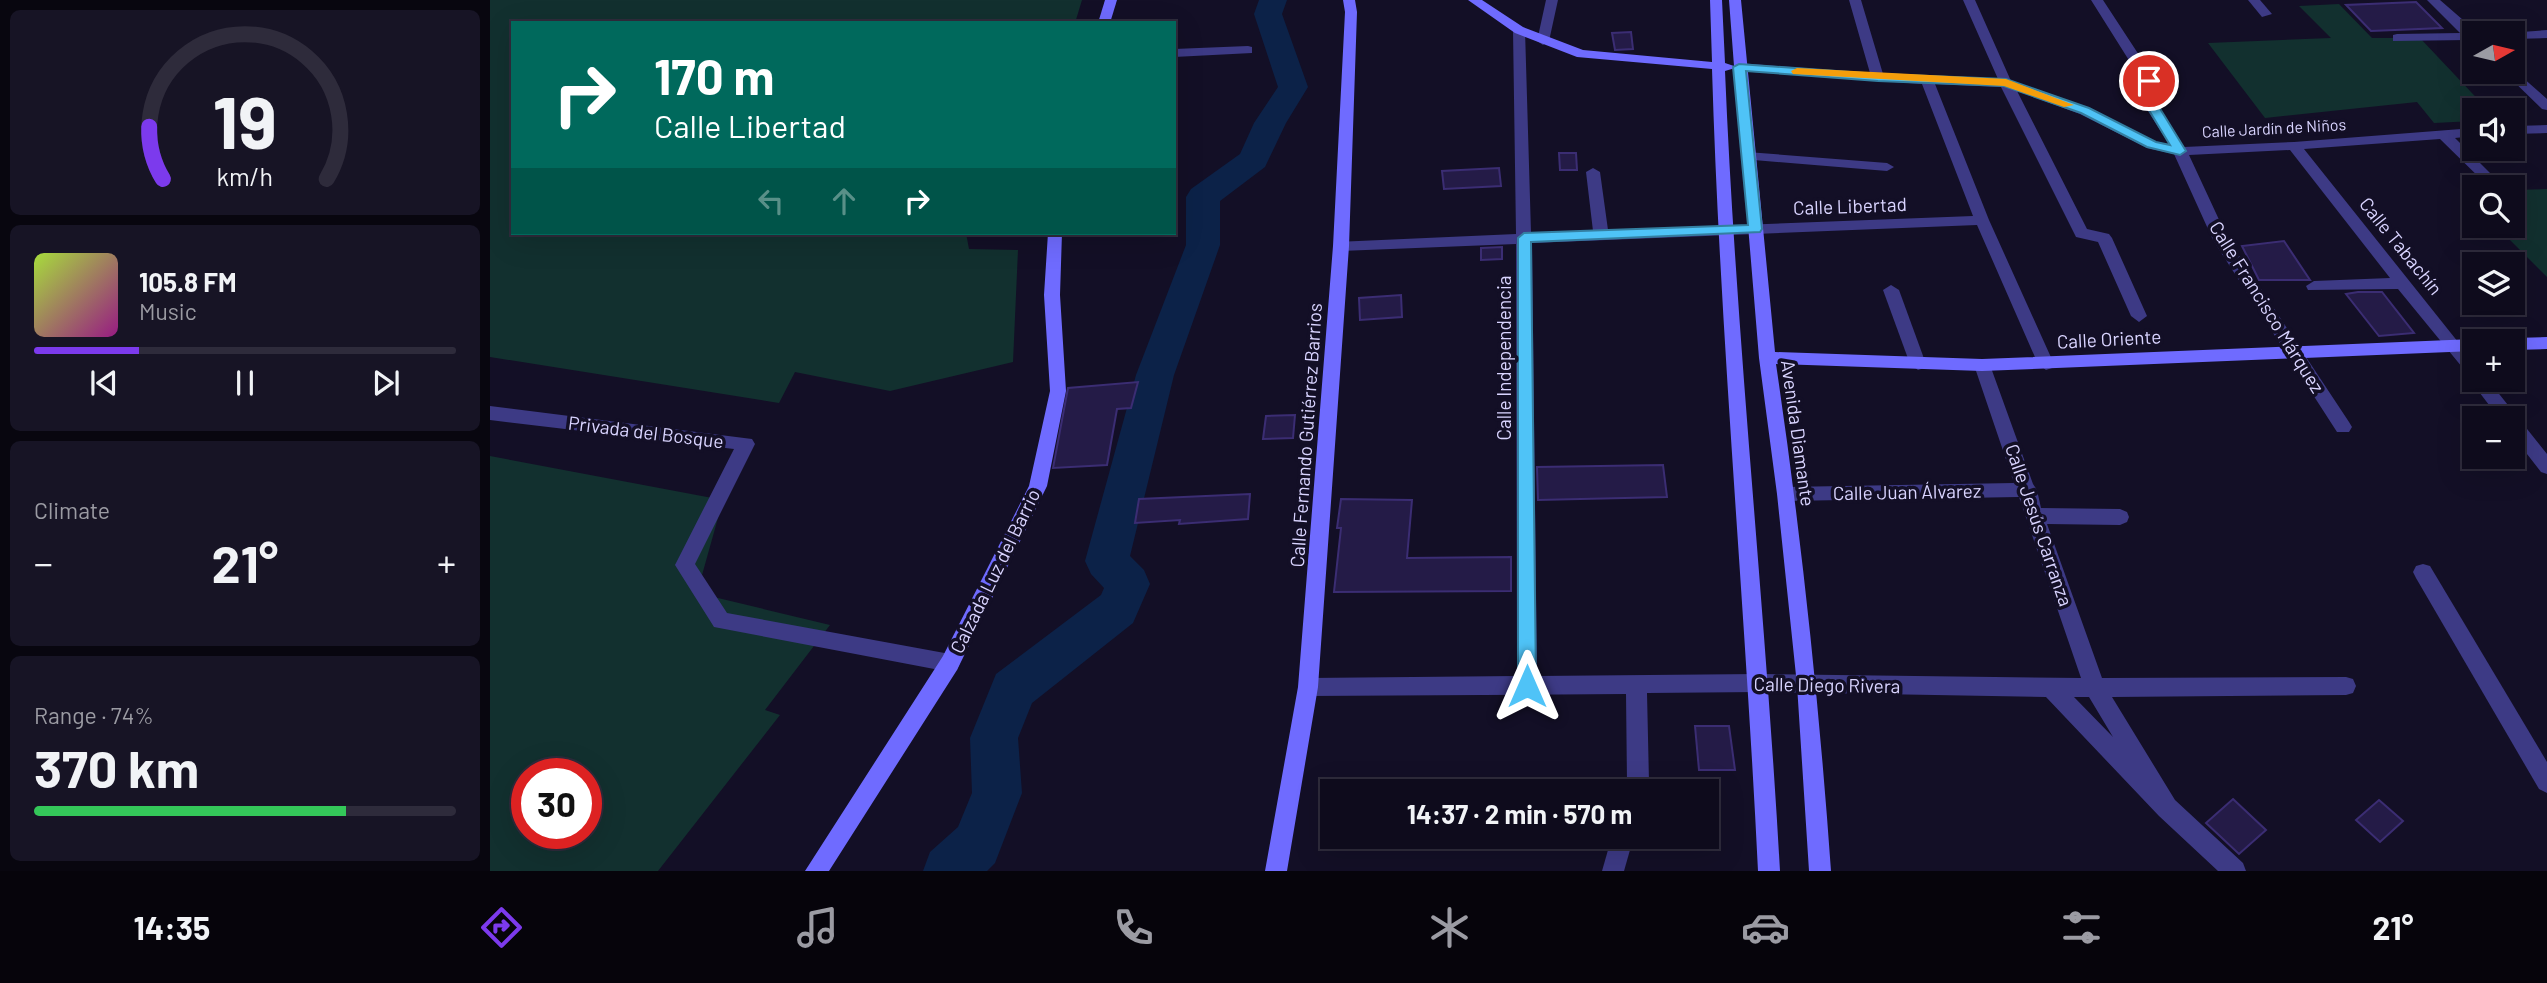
<!DOCTYPE html>
<meta charset="utf-8">
<style>
body{margin:0;font-family:Barlow,sans-serif;background:#171425;color:#f1f3f6;height:100vh;display:flex;flex-direction:column;font-size:26px;white-space:nowrap}
*{box-sizing:border-box;margin:0}
p{font-size:23px;color:#9b9ba3}
.icon{flex:none;width:38px;height:38px;fill:none;stroke:currentColor;stroke-width:2;stroke-linecap:round;stroke-linejoin:round}
.map{position:relative;flex:1;overflow:hidden}
.sheet{display:flex;flex-direction:column;gap:10px;padding:10px;background:#08060f;width:490px}
.sheet>*{flex:none}
.hud{position:absolute;left:21px;top:21px;width:665px;height:214px;border-radius:0px;box-shadow:0 7px 28px #0002,0 0 0 2px #2e2b3b;background:#00695c;color:#fff;overflow:hidden}
.needle{width:46px;rotate:82deg}
.fabs{position:absolute;left:1972px;top:21px;display:grid;gap:14px}
.fabs a{display:grid;place-items:center;width:63px;height:63px;border-radius:0px;background:#0e0b1c;box-shadow:0 7px 28px #0002,0 0 0 2px #2e2b3b;font-size:35px}
.speed{position:absolute;left:21px;top:758px;display:flex;gap:14px;font-size:35px;font-weight:700;text-align:center}
.speed>*{display:grid;place-content:center;width:91px;height:91px;border-radius:50%;background:#0e0b1c;box-shadow:0 7px 28px #0002,0 0 0 2px #2e2b3b;line-height:1}
.speed .limit{border:10px solid #d22;background:#fff;color:#111}
.pin{position:absolute;display:grid;place-items:center;width:60px;height:60px;color:#fff;margin:-30px;border:4px solid #fff;border-radius:50%;box-shadow:0 2px 7px #0007}
.me{position:absolute;width:77px;margin:-38px;rotate:0deg;stroke-linejoin:round;filter:drop-shadow(0 0 5px #0008)}
.turn{display:flex;align-items:center;gap:24px;height:147px;padding:0 28px;font-size:32px}
.turn .icon{width:91px;height:91px;stroke-width:2.5}
.turn b{display:block;font-size:49px;line-height:60px}
.lanes{display:flex;align-items:center;height:66px;padding:0 28px;background:#0003;justify-content:center;gap:35px;direction:ltr}
.lanes .off{opacity:.35}
.big{font-size:52px;font-weight:700;line-height:1.1}
.sheet .tile{flex:1;display:flex;flex-direction:column;justify-content:center;gap:10px;min-width:0;padding:0 24px;border-radius:10px;background:#171425}
.sheet .dial{align-items:center;gap:0}
.dial svg{height:182px;overflow:visible;fill:none;stroke:#2e2b3b;stroke-width:7;stroke-linecap:round;text-anchor:middle}
.dial text{fill:#f1f3f6;stroke:none}
.song{display:flex;align-items:center;gap:21px}
.cover{width:84px;height:84px;border-radius:10px;background:linear-gradient(135deg,hsl(80 70% 55%),hsl(310 70% 35%))}
.played{height:7px;border-radius:4px;background:linear-gradient(90deg,#7c3aed 25%,#2e2b3b 25%)}
.keys{display:flex;justify-content:space-around;direction:ltr}
.heat{display:flex;justify-content:space-between;align-items:center;font-size:38px;direction:ltr}
.charge{height:10px;border-radius:5px;background:linear-gradient(90deg,#34c759 74%,#2e2b3b 0)}
.trip{position:absolute;left:830px;top:779px;width:399px;height:70px;border-radius:0px;background:#0e0b1c;box-shadow:0 7px 28px #0002,0 0 0 2px #2e2b3b;font-weight:700;line-height:70px;text-align:center}
.tabs{display:flex;height:112px;justify-content:space-around;align-items:center;background:#06040b;color:#9b9ba3}
.tabs .icon{width:49px;height:49px}
.tabs .active{color:#7c3aed}
.tabs b{font-size:32px;color:#f1f3f6}
main{display:flex;flex:1;min-height:0}
.map>svg:first-child{display:block}
</style>
<main>
<section class="sheet">
<div class="tile dial"><svg viewBox="0 0 100 80">
<path d="M14 69A42 42 0 1 1 86 69"/>
<path d="M14 69A42 42 0 0 1 8 46" stroke="#7c3aed"/>
<text x="50" y="56" font-size="32" font-weight="700">19</text>
<text x="50" y="72" font-size="11">km/h</text>
</svg></div>
<div class="tile">
<div class="song"><i class="cover"></i><div><b>105.8 FM</b><p>Music</p></div></div>
<div class="played"></div>
<div class="keys"><svg class="icon" aria-label="previous" viewBox="0 0 24 24"><path d="M18 5L8 12l10 7zM5 5v14"/></svg><svg class="icon" aria-label="pause" viewBox="0 0 24 24"><path d="M8 5v14M16 5v14"/></svg><svg class="icon" aria-label="next" viewBox="0 0 24 24"><path d="M6 5l10 7-10 7zM19 5v14"/></svg></div>
</div>
<div class="tile"><p>Climate</p>
<div class="heat"><a>−</a><b class="big">21°</b><a>+</a></div>
</div>
<div class="tile"><p>Range · 74%</p><b class="big">370 km</b><div class="charge"></div></div>
</section>
<div class="map">
<svg width="2057" height="871" viewBox="0 0 2057 871">
<rect width="100%" height="100%" fill="#130f26"/>
<g fill="#12302f" fill-rule="evenodd">
<path d="M0 0H592L585 23H23V233H476L479 249 528 250 523 362 400 391 305 372 289 403 0 357Z"/>
<path d="M1849 4 1882 38H1930L1998 110H1984V121L1944 123 1927 102 1775 118 1718 43 1841 38 1809 6Z"/>
<path d="M2057 189V277L2006 226H2023V190Z"/>
<path d="M0 456 233 500 207 593 340 625 275 710 290 715 168 871H0ZM37 774H96V833H37Z"/>
</g>
<g fill="none" stroke-linecap="round" stroke-linejoin="round">
<path fill="#0c2248" fill-rule="evenodd" d="M769 0H797L792 14 818 87 796 123 775 167 730 201V245L684 375 640 556 654 570 660 584 643 623 542 703 528 738 532 793 505 863 497 871H433L440 852 468 827 482 793 480 738 506 674 611 595 614 588 601 574 595 561 646 375 696 245V197L701 189 750 154 764 123 788 87 764 14Z"/>
</g>
<g fill="#241b47" stroke="#3b2d73" stroke-width="2">
<path d="M1926 2 1952 28 1881 31 1856 5Z"/>
<path d="M1141 32 1143 49 1125 50 1122 33Z"/>
<path d="M1069 153H1086L1087 170H1070Z"/>
<path d="M1009 168 1011 186 954 189 952 171Z"/>
<path d="M1794 241 1820 280H1769L1752 246Z"/>
<path d="M1012 247V259L991 260V248Z"/>
<path d="M1868 292H1892L1924 333 1889 336 1856 294Z"/>
<path d="M911 295 912 317 870 320 869 298Z"/>
<path d="M648 382 641 408 627 409 617 465 563 468 578 388Z"/>
<path d="M805 415 803 438 773 439 776 416Z"/>
<path d="M1173 465 1177 497 1048 500 1047 467Z"/>
<path d="M760 494 758 519 689 524 690 520 645 523 649 499Z"/>
<path d="M851 499 922 500 917 558 1021 557V591L844 592 851 528H847Z"/>
<path d="M1205 726H1239L1245 770H1209Z"/>
<path d="M1743 799 1776 830 1749 854 1716 823Z"/>
<path d="M1889 800 1913 821 1890 842 1866 820Z"/>
</g>
<g fill="none" stroke-linecap="round" stroke-linejoin="round">
<g fill="#3d3a85" fill-rule="evenodd">
<path d="M1056 0H1068L1059 41 1053 45 1047 41Z"/>
<path d="M1359 0H1371L1393 74 1508 79 1473 0H1485L1521 81 1600 108 1666 142 1679 144 1656 108 1652 81 1601 0H1613L1666 81 1670 108 1694 147 1804 142 1984 128V136L1965 138 2014 187H1999L1950 139 1814 149 1984 362V380H1998L2057 454V474L2051 472 2023 436V418H2009L1983 384 1981 378 1908 289 1818 290 1816 286 1824 281 1900 278 1800 150 1699 155 1738 239 1859 422 1862 427 1859 432H1847L1723 240 1684 154 1657 148 1590 114 1527 91 1597 229 1619 234 1622 238 1657 316 1649 322 1641 316 1608 242 1586 237 1511 87 1445 84 1499 220 1564 364 1562 368 1556 370 1548 364 1487 225 1042 243 1047 676 1269 674 1591 678 1529 497 1296 501 1290 499 1287 494 1290 489 1296 487 1524 483 1484 365 1492 359 1500 365 1543 484 1547 490 1551 508 1630 509 1637 512 1639 517 1637 522 1630 525 1557 524 1612 678 1856 677 1863 679 1866 686 1863 693 1856 695 1622 697 1685 800 1753 863 1756 871H1728L1669 816 1556 697 1269 692 1157 693 1159 782 1156 789 1144 791 1137 782 1136 694 818 696 811 694 808 687 811 680 818 678 1027 676 1026 244 851 251 846 250 843 246 846 242 1026 234 1023 30 1029 26 1035 30 1041 233 1103 231 1096 172 1103 168 1110 172 1118 230 1483 216 1432 84 1249 71 1243 67 1249 63 1380 73ZM1584 697H1599L1623 737Z"/>
<path d="M1758 0H1770L1782 14 1772 17Z"/>
<path d="M1937 0H1950L1988 33H1984V43L1978 40 1903 41V35L1907 34 1970 33Z"/>
<path d="M2057 30V38L2023 39V33H2018Z"/>
<path d="M758 46 762 47V53L684 57V49Z"/>
<path d="M2023 69 2057 99V110L2052 109 2014 72H2023Z"/>
<path d="M2057 125V133L2023 134V126Z"/>
<path d="M1257 152 1397 163 1404 167 1397 171 1252 159V153Z"/>
<path d="M1401 285 1409 290 1436 364 1434 368 1428 370 1420 364 1393 290Z"/>
<path d="M0 406 262 439 265 444 205 564 237 613 460 654 467 656 470 663 467 670 460 672 224 627 185 565 244 449 0 420Z"/>
<path d="M1933 564 1940 566 2057 762V793L2049 789 1926 578 1923 572 1926 566Z"/>
<path d="M1122 836H1140L1142 843 1134 871H1112Z"/>
</g>
<g fill="#6f6bff" fill-rule="evenodd">
<path d="M615 0H627L620 23H608Z"/>
<path d="M853 0H865L867 12 859 246 828 687 797 871H775L808 687 843 246 855 12Z"/>
<path d="M978 0H992L1033 27 1093 50 1222 62 1220 0H1232L1235 63 1244 66 1239 0H1251L1285 352 1492 359 1984 339 1990 341H1984V351L1492 371 1286 364C1311 533 1329 701 1341 871H1319L1307 685 1287 494 1269 358 1245 68 1235 71C1246 338 1275 604 1290 871H1268C1255 604 1230 337 1222 69L1087 57 1025 33Z"/>
<path d="M558 233H572L570 295 576 391 557 486 467 670 339 871H315L453 656 539 486 560 391 554 295Z"/>
<path d="M2057 337V349L2023 350V341H2016L2023 338Z"/>
</g>
</g>
<path fill="#4fc3f7" stroke="#337fa1" stroke-width="2" d="M1249 64 1388 74 1516 79 1599 108 1666 142 1680 145 1657 107 1653 81 1659 77 1665 81 1669 107 1696 151 1690 155 1657 147 1591 113 1514 86 1388 81 1256 71 1272 229 1270 232 1041 242 1046 686 1044 692 1037 695 1030 692 1028 686V238L1034 233 1258 225 1243 67Z"/>
<path fill="#f59e0b" d="M1307 68 1516 79 1584 105 1574 107 1514 86 1303 74 1301 71Z"/>
<g text-anchor="middle" stroke-width="7" stroke-linejoin="round" paint-order="stroke">
<g font-size="16" fill="#d9d4ff" stroke="#130f26">
<text transform="translate(1784 128) rotate(-3)" y="6">Calle Jardín de Niños</text>
</g>
<g font-size="19" fill="#d9d4ff" stroke="#130f26">
<text transform="translate(1360 206) rotate(-2)" y="7">Calle Libertad</text>
<text transform="translate(1911 246) rotate(51)" y="7">Calle Tabachín</text>
<text transform="translate(1777 307) rotate(58)" y="7">Calle Francisco Márquez</text>
<text transform="translate(1619 339) rotate(-3)" y="7">Calle Oriente</text>
<text transform="translate(1014 358) rotate(-90)" y="7">Calle Independencia</text>
<text transform="translate(156 432) rotate(7)" y="7">Privada del Bosque</text>
<text transform="translate(1308 433) rotate(82)" y="7">Avenida Diamante</text>
<text transform="translate(816 435) rotate(-86)" y="7">Calle Fernando Gutiérrez Barrios</text>
<text transform="translate(1417 492) rotate(-1)" y="7">Calle Juan Álvarez</text>
<text transform="translate(1549 525) rotate(71)" y="7">Calle Jesús Carranza</text>
<text transform="translate(505 571) rotate(-64)" y="7">Calzada Luz del Barrio</text>
<text transform="translate(1337 685) rotate(1)" y="7">Calle Diego Rivera</text>
</g>
</g>
</svg>
<div class="fabs">
<a><svg class="needle" viewBox="-14 -14 28 28"><path d="M0-13l5 13h-10z" fill="#e53935"/><path d="M0 13l5-13h-10z" fill="#9b9ba3"/></svg></a>
<a><svg class="icon" aria-label="sound" viewBox="0 0 24 24"><path d="M4 9h4l5-4v14l-5-4H4zM17 9q2 3 0 6"/></svg></a>
<a><svg class="icon" aria-label="search" viewBox="0 0 24 24"><circle cx="10" cy="10" r="6"/><path d="M15 15l6 6"/></svg></a>
<a><svg class="icon" aria-label="layers" viewBox="0 0 24 24"><path d="M12 4l9 5-9 5-9-5zM3 14l9 5 9-5"/></svg></a>
<a>+</a>
<a>−</a>
</div>
<div class="speed"><div class="limit">30</div></div>
<div class="pin" style="left:1659px;top:81px;background:#d93025"><svg class="icon" aria-label="arrive" viewBox="0 0 24 24"><path d="M6 21V4h12l-3 4 3 4H6"/></svg></div>
<svg class="me" style="left:1037px;top:686px" viewBox="-20 -20 40 40"><path d="M0-17L14 15 0 8-14 15z" fill="#4fc3f7" stroke="#fff" stroke-width="4"/></svg>
<div class="trip">14:37 · 2 min · 570 m</div>
<div class="hud">
<div class="turn"><svg class="icon" aria-label="right" viewBox="0 0 24 24"><path d="M7 20v-9h11M14 6l5 5-5 5"/></svg><div><b>170 m</b>Calle Libertad</div></div>
<div class="lanes"><svg class="icon off" aria-label="left" viewBox="0 0 24 24"><path d="M17 20v-9H6M10 6l-5 5 5 5"/></svg><svg class="icon off" aria-label="ahead" viewBox="0 0 24 24"><path d="M12 20V5M6 11l6-6 6 6"/></svg><svg class="icon" aria-label="right" viewBox="0 0 24 24"><path d="M7 20v-9h11M14 6l5 5-5 5"/></svg></div>
</div>
</div>
</main>
<nav class="tabs">
<b>14:35</b>
<svg class="icon active" aria-label="directions" viewBox="0 0 24 24"><path d="M12 3l9 9-9 9-9-9zM9 14v-3h6M13 9l2 2-2 2"/></svg>
<svg class="icon" aria-label="music" viewBox="0 0 24 24"><path d="M9 18V5l10-2v13"/><circle cx="6" cy="18" r="3"/><circle cx="16" cy="16" r="3"/></svg>
<svg class="icon" aria-label="phone" viewBox="0 0 24 24"><path d="M5 4h4l2 5-3 2q2 4 5 5l2-3 5 2v4C11 20 4 13 5 4z"/></svg>
<svg class="icon" aria-label="climate" viewBox="0 0 24 24"><path d="M12 3v18M4 7l16 10M4 17L20 7"/></svg>
<svg class="icon" aria-label="car" viewBox="0 0 24 24"><path d="M5 17H2v-5l4-1 3-4h7l3 4 3 1v5h-3M9 17h6M6 11h13"/><circle cx="7" cy="17" r="2"/><circle cx="17" cy="17" r="2"/></svg>
<svg class="icon" aria-label="filters" viewBox="0 0 24 24"><path d="M4 7h16M4 17h16"/><circle cx="9" cy="7" r="2"/><circle cx="15" cy="17" r="2"/></svg>
<b>21°</b>
</nav>
